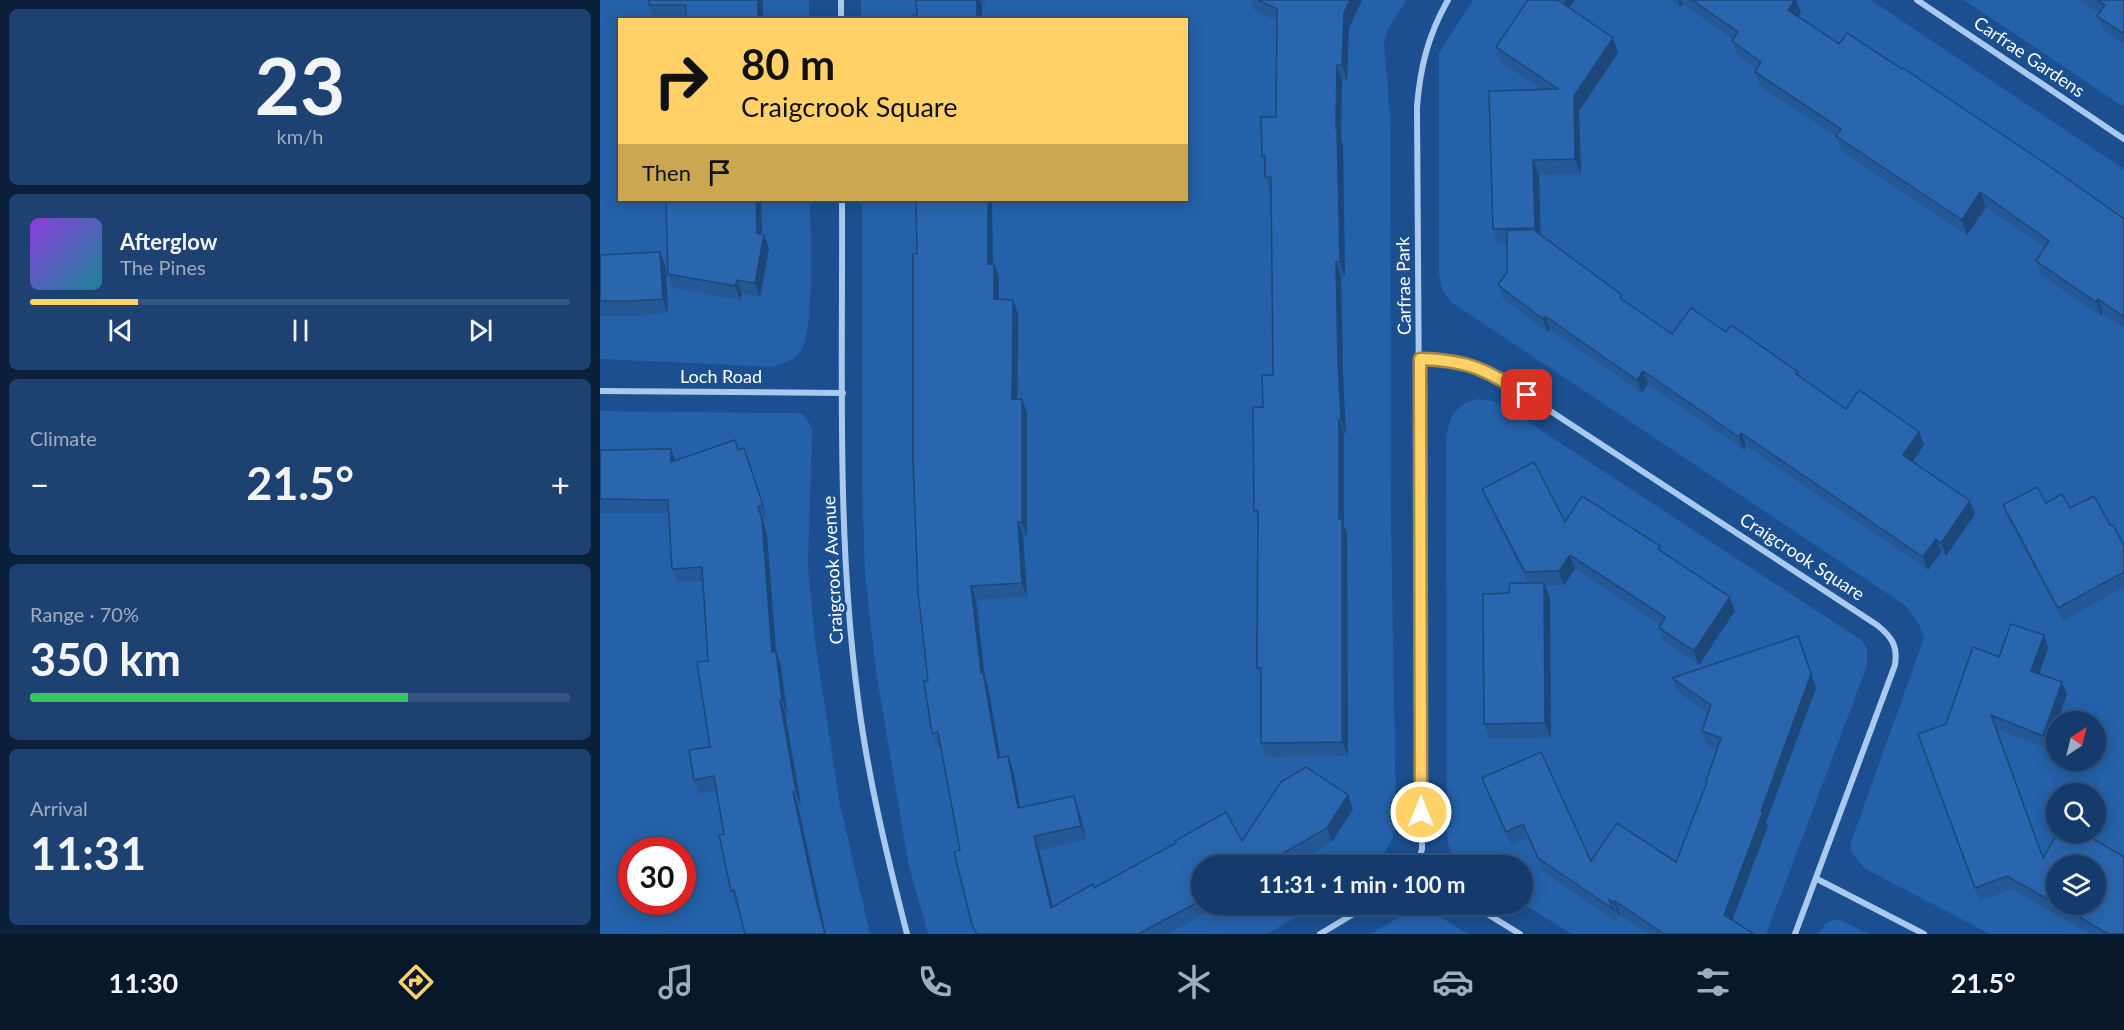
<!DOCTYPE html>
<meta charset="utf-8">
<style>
body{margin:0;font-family:Lato,sans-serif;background:#1d4271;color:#f1f3f6;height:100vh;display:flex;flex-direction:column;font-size:22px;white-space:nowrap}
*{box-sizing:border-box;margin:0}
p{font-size:20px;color:#9dadc1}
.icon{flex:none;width:33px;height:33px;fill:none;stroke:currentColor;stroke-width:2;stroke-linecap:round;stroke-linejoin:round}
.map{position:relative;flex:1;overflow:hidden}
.details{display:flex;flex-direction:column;gap:9px;padding:9px;background:#0b203b;width:600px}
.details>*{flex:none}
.banner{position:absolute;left:18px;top:18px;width:570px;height:183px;border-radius:0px;box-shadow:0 3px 15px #0003,0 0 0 2px #33557e;background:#ffd166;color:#111;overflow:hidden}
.needle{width:39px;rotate:35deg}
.tools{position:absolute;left:1446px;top:711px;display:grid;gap:12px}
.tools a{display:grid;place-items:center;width:60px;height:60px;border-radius:50%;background:#143b6b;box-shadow:0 3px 15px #0003,0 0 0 2px #33557e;font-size:30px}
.speed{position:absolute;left:18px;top:837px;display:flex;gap:12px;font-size:30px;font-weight:700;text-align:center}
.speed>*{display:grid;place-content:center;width:78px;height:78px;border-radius:50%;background:#143b6b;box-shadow:0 3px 15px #0003,0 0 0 2px #33557e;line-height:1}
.speed .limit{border:9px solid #d22;background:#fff;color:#111}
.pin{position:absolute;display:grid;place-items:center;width:51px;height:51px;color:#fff;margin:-26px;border-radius:12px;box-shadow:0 3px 9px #0006}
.me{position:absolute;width:66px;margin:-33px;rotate:0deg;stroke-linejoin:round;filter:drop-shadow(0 0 4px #0008)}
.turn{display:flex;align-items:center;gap:21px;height:126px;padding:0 24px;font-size:27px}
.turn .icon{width:78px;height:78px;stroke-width:2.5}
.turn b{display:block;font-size:42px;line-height:51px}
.then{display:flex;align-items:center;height:57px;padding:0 24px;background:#0003;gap:12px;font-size:22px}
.big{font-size:45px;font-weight:700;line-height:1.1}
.details .card{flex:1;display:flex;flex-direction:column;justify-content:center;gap:9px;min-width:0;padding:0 21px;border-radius:9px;background:#1d4271}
.details .dial{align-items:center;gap:0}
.dial b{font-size:78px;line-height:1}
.song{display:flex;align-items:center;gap:18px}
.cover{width:72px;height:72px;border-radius:9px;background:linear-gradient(135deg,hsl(270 70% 55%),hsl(190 70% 35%))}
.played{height:6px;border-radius:3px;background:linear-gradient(90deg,#ffd166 20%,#33557e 20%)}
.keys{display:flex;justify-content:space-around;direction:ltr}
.heat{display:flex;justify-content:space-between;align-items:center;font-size:33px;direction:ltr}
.charge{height:9px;border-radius:4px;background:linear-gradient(90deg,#34c759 70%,#33557e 0)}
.trip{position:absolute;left:591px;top:855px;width:342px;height:60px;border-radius:30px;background:#143b6b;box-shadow:0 3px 15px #0003,0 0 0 2px #33557e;font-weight:700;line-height:60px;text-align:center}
.tab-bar{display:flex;height:96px;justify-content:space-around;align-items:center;background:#08182b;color:#9dadc1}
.tab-bar .icon{width:42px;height:42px}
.tab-bar .on{color:#ffd166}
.tab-bar b{font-size:27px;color:#f1f3f6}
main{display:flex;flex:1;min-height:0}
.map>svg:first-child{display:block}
</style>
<main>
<section class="details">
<div class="card dial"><b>23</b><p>km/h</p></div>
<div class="card">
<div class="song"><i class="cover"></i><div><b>Afterglow</b><p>The Pines</p></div></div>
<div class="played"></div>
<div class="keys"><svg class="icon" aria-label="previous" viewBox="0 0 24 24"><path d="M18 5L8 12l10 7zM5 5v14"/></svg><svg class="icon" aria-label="pause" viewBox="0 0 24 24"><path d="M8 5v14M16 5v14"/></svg><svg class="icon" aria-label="next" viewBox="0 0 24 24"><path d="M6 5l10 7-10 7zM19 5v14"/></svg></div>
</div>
<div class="card"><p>Climate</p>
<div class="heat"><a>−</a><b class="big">21.5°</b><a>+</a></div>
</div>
<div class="card"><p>Range · 70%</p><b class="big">350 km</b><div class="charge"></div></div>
<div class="card"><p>Arrival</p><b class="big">11:31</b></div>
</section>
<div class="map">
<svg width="1524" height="934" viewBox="0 0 1524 934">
<rect width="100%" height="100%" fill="#1b4f8f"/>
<g fill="#2461a8" fill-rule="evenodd">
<path d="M0 0H209V19L20 20V200H210C210 229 215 330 201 351 195 360 182 364 173 367L0 359Z"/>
<path d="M261 0H806L788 29 784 44 790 115 791 521 796 820 793 838 777 865 602 866V904L717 905 667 934H328L308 862 276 671 265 575 262 480V200H586V20L261 19Z"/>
<path d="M873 0H1271L1524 169V934H1390L1264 868 1251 851V842L1324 638 1318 622 1306 606 851 302 842 290 839 273V53ZM1456 722H1496V760H1456ZM1456 794H1496V832H1456ZM1456 866H1496V904H1456Z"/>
<path d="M1364 0H1524V107Z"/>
<path d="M878 399 892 401 907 408 1261 640 1267 648V666L1166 934H972L923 904 922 866 860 865C850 856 848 847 847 833L846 438C850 416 854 405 878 399Z"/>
<path d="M0 411 200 413C207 417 209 422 212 430L208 567 215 641 239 800 270 934H0ZM32 850H82V902H32Z"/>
<path d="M821 905 868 934H770Z"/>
<path d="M1238 919 1269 934H1218L1226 923Z"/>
</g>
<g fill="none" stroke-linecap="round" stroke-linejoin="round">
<g stroke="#a9c9ee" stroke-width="6">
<path d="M241 0V20"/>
<path d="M1317 0 1524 139"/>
<path d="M242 200C243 365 236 534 258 699 268 778 287 856 307 934"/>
<path d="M820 359C852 360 871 363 900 378L1277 625C1292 637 1298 646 1295 665L1195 934"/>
<path d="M0 391 243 393"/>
<path d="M817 866 822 849 817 107C820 68 828 35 848 0"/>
<path d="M1217 879 1324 934"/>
<path d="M871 904 920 934"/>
<path d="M720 934 770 904"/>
</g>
</g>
<g fill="#245895">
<path d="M163 0V20L54 19 49 5Z"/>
<path d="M316 0H385V7H382V20H313L317 15Z"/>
<path d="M650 0H762L749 28 747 80H742L741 139 743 144 745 277H741L743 376 746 434H744V526L747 533 748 756 666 757 661 743V678L657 668 658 520 654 511 663 407 673 375 671 191H670L665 177V165L662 156 676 117 677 21 654 10Z"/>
<path d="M928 0H975L969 8 1013 38 1018 53 979 111 981 174 939 175 940 235 1025 302 1072 334 1126 332 1198 372 1200 377 1246 409 1319 432 1324 445 1313 461 1375 514 1346 556 1341 552 1328 570 1146 446 1144 450 1048 384 1042 393 950 329 948 332 903 299 898 285 907 272V244H898L893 229 942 89 901 62 896 47Z"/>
<path d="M1070 0H1196L1201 13 1199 17 1239 44 1524 219V328L1503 314 1501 316 1441 275 1436 261 1445 248 1386 207 1367 235 1242 151 1236 136 1160 86 1155 72 1157 69 1137 55 1132 41 1133 39 1083 4 1080 7Z"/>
<path d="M1480 0H1524V45L1503 30 1497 16 1499 13Z"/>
<path d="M66 200H161L162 234 169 249 160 297 142 294 140 300 73 288 68 274Z"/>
<path d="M392 200 393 264 399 277V299L418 313V399H422L427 413V536H423L427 597 376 600 385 678 388 686 400 758 408 756 413 770 420 808 479 810 486 840 439 850 453 907 494 888 642 841 753 809 732 842 690 866H602V904H622L568 934H375L372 925 360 850 341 746 337 747 332 733 328 681Z"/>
<path d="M0 255 66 267 68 313 37 316H0Z"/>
<path d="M71 449 75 460 138 450 149 462 168 519 163 521 167 534 176 652 181 665 187 713H185L201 805 198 806 222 918 136 905 131 891 124 834 117 790 99 794 94 780 110 747 108 661 103 581 77 582 72 569 69 513H0V450Z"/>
<path d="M882 489 965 522 1062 551 1135 611 1099 665 1064 642 1059 628 1061 625 975 569 964 585H945L950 598 951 738 890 739 884 724 909 593 928 583 887 503Z"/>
<path d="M1403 505 1470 508 1510 525 1524 546V587L1463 621 1408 518Z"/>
<path d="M1444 635 1448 648 1439 674 1462 682 1467 695 1457 722H1456L1448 749 1395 728 1443 858 1524 934H1490L1412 889 1380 901 1318 734 1346 724 1399 657Z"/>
<path d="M1072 678 1216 688 1166 822 1168 826 1132 920 1154 934H1049L1020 915 1019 916 1015 913 1018 923 943 871 928 838 911 845 887 792 882 778 991 861 1076 862 1107 783 1106 781 1118 749 1107 745 1102 731 1108 713 1077 691Z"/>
</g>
<g fill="#1d4779">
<rect x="158" y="0" width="5" height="20"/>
<path d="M377 0H380L382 7V20H377Z"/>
<path d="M750 0H762L749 28 747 80 742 65 744 13Z"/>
<path d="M964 0H975L967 10Z"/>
<path d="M1078 0H1081L1083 4 1080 7Z"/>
<path d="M1195 0H1196L1201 13 1194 24 1188 10Z"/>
<path d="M1013 38 1018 53 979 111 981 174 975 159 974 96Z"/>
<path d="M737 65 742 80 741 139 743 144 745 277 740 262 736 129Z"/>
<path d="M933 160 939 175 941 243 935 228Z"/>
<path d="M1380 192 1386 207 1367 235 1362 220Z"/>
<path d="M156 200H161L162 245 164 235 169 249 160 297 155 283 157 233Z"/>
<path d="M388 200H392L393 278 388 264Z"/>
<path d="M60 252 66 267 68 313 63 299Z"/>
<path d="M736 262 741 277 743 376 746 434 741 419 738 361Z"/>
<path d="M394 264 399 277V313L394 299Z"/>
<path d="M137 280 142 294 140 300 135 286Z"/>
<path d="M1498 299 1503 314 1501 316 1496 302Z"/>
<path d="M413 300 418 313 417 413 412 399Z"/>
<path d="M945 316 950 329 948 332 943 319Z"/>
<path d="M1043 371 1048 384 1042 393 1037 380Z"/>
<path d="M422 399 427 413V536L422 522Z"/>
<path d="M739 419 744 434V526L747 533 748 756 742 742 739 519Z"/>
<path d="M1319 432 1324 445 1308 468 1303 455Z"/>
<path d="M1141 433 1146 446 1144 450 1139 437Z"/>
<path d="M71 449 76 462H71Z"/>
<path d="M1370 501 1375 514 1346 556 1341 543Z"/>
<path d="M158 507 167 534 176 652 181 665 187 713 182 700 172 652Z"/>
<path d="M418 522 423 536 427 597 422 583Z"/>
<path d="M1336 539 1341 552 1328 570 1323 557Z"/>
<path d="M970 555 975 569 964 585 959 571Z"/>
<path d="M944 583 950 598 951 738 945 723Z"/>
<path d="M371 586 376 600 385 678 388 686 403 772 398 758 381 673Z"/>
<path d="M1130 597 1135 611 1099 665 1094 651Z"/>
<path d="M1444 635 1448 648 1436 684 1431 671Z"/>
<path d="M1203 649 1216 688 1166 822 1168 826 1129 929 1124 915 1161 811Z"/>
<path d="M1462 682 1467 695 1457 722H1456L1448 749 1443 736Z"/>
<path d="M180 700 185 713 201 805 196 792Z"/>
<path d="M408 756 413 770 423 822 418 808Z"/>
<path d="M193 792 198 806 226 934H225L217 904Z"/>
<path d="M748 795 753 809 732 842 727 828Z"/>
<path d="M474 796 479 810 486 840 481 826Z"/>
<path d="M434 836 439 850 456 921 451 908Z"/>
<path d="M1015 901 1020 915 1019 916 1014 903Z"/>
</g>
<g fill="#2a66ad" stroke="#1d4779" stroke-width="1.5">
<path d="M49 0H158V20H86V5H49Z"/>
<path d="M316 0H377V20H313V15H317Z"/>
<path d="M658 0H750L744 13 742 65H737L736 129H737L740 262H736L738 361 741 419H739V519H742V742L661 743V668H657L658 511H654L653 407H663L662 375H673L671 177H665V156H662L661 117H676L677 9Z"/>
<path d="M928 0H958L1013 38 974 96 975 159 933 160 935 228 893 229 889 91 958 89 896 47Z"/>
<path d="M1092 0H1195L1188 10 1214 27 1239 44 1247 33 1302 69 1303 68 1449 166 1524 219V317L1498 299 1496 302 1436 261 1449 241 1380 192 1362 220 1236 136 1241 129 1155 72 1161 62 1132 41 1138 32Z"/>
<path d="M1497 0H1524V34L1497 16 1505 5Z"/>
<path d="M66 200H156L157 233 164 235 155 283 137 280 135 286 68 274Z"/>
<path d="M316 200H388V264H394V299L413 300 412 399H422V522H418L422 583 371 586 381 673 383 672 398 758 408 756 418 808 474 796 481 826 434 836 451 908 493 884 494 888 576 843 575 841 626 812 642 841 681 782 706 767 748 795 727 828 661 866H602V900L538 934H377L372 925 354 852 360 850 338 732 332 733 324 681H328L318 592 313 459V254H317Z"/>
<path d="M907 230H934L1022 295 1020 298 1072 334 1091 308 1126 332 1131 325 1198 372 1196 374 1246 409 1259 390 1319 432 1303 455 1370 501 1341 543 1336 539 1323 557 1141 433 1139 437 1043 371 1037 380 945 316 943 319 898 285 907 272Z"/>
<path d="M60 252 63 299 32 301H0V255Z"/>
<path d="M135 440 138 450 144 448 163 505 158 507 162 520 172 652 176 651 182 700H180L196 792H193L217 904 225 934H145L134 890 131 891 121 844 119 835 124 834 114 776 94 780 89 750 110 747 97 662 108 661 102 567 72 569 68 500 0 499V450L71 449V462Z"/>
<path d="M934 462 965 522 982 496 1060 546 1058 549 1130 597 1094 651 1059 628 1065 617 970 555 959 571 925 572 882 489Z"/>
<path d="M1437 487 1446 503 1462 494 1470 508 1494 496 1510 525H1513L1524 546V572L1458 608 1403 505Z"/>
<path d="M910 583H944L945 723 884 724 883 594 909 593Z"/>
<path d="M1411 624 1444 635 1431 671 1462 682 1443 736 1391 715 1443 858 1458 832H1482L1524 857V934H1508L1457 904H1496V866H1456V904L1407 876 1375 888 1318 734 1346 724 1373 647 1399 657Z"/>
<path d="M1198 636 1211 674 1161 811 1163 812 1124 915 1154 934H1064L1015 901 1014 903 1009 899 1013 909 938 858 923 824 906 832 882 778 941 752 991 861 1017 823 1076 862 1107 782 1106 781 1121 738 1102 731 1111 705 1072 678Z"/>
</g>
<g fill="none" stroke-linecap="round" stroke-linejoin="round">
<g stroke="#a68842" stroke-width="15">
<path id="route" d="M821 812 820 359C869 360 886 370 927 395"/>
</g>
<use href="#route" stroke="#ffd166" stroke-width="10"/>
</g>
<g text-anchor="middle" stroke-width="6" stroke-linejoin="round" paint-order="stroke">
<g font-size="18" fill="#fff" stroke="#1b4f8f">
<text transform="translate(1429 57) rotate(34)" y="6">Carfrae Gardens</text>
<text transform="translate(804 286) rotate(-91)" y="6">Carfrae Park</text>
<text x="121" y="383">Loch Road</text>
<text transform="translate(1202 557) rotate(33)" y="6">Craigcrook Square</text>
<text transform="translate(233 570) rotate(-93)" y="6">Craigcrook Avenue</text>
</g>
</g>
</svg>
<div class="tools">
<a><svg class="needle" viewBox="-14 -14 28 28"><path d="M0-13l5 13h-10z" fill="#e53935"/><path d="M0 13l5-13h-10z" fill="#9dadc1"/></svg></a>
<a><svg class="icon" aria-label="search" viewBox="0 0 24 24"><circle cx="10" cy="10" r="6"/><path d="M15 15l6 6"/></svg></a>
<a><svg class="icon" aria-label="layers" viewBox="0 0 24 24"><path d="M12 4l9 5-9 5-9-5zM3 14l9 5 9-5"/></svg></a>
</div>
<div class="speed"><div class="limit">30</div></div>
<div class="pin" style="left:927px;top:395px;background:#d93025"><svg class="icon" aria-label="arrive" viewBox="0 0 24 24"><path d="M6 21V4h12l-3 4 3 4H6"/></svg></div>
<svg class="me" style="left:821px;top:812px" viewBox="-20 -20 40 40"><circle r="17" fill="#ffd166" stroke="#fff" stroke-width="3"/><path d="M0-11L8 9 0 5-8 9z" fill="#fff"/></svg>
<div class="trip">11:31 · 1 min · 100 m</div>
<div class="banner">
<div class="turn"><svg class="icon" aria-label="right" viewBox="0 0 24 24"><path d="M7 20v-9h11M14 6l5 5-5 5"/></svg><div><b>80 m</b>Craigcrook Square</div></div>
<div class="then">Then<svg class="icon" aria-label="arrive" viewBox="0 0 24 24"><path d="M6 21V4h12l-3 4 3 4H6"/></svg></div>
</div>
</div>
</main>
<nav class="tab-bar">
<b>11:30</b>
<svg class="icon on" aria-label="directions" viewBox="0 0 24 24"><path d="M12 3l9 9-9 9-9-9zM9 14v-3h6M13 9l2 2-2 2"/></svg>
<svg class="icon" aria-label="music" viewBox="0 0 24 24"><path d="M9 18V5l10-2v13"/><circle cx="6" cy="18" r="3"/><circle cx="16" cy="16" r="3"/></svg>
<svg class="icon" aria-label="phone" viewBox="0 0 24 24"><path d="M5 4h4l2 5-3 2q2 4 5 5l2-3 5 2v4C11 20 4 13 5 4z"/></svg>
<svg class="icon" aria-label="climate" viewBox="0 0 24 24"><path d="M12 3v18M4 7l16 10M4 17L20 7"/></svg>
<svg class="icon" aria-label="car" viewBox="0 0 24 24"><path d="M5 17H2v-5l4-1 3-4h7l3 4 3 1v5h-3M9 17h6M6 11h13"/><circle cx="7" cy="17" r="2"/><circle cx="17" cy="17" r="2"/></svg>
<svg class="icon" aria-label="filters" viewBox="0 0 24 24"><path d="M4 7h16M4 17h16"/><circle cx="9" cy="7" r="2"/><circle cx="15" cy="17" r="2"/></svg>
<b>21.5°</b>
</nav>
